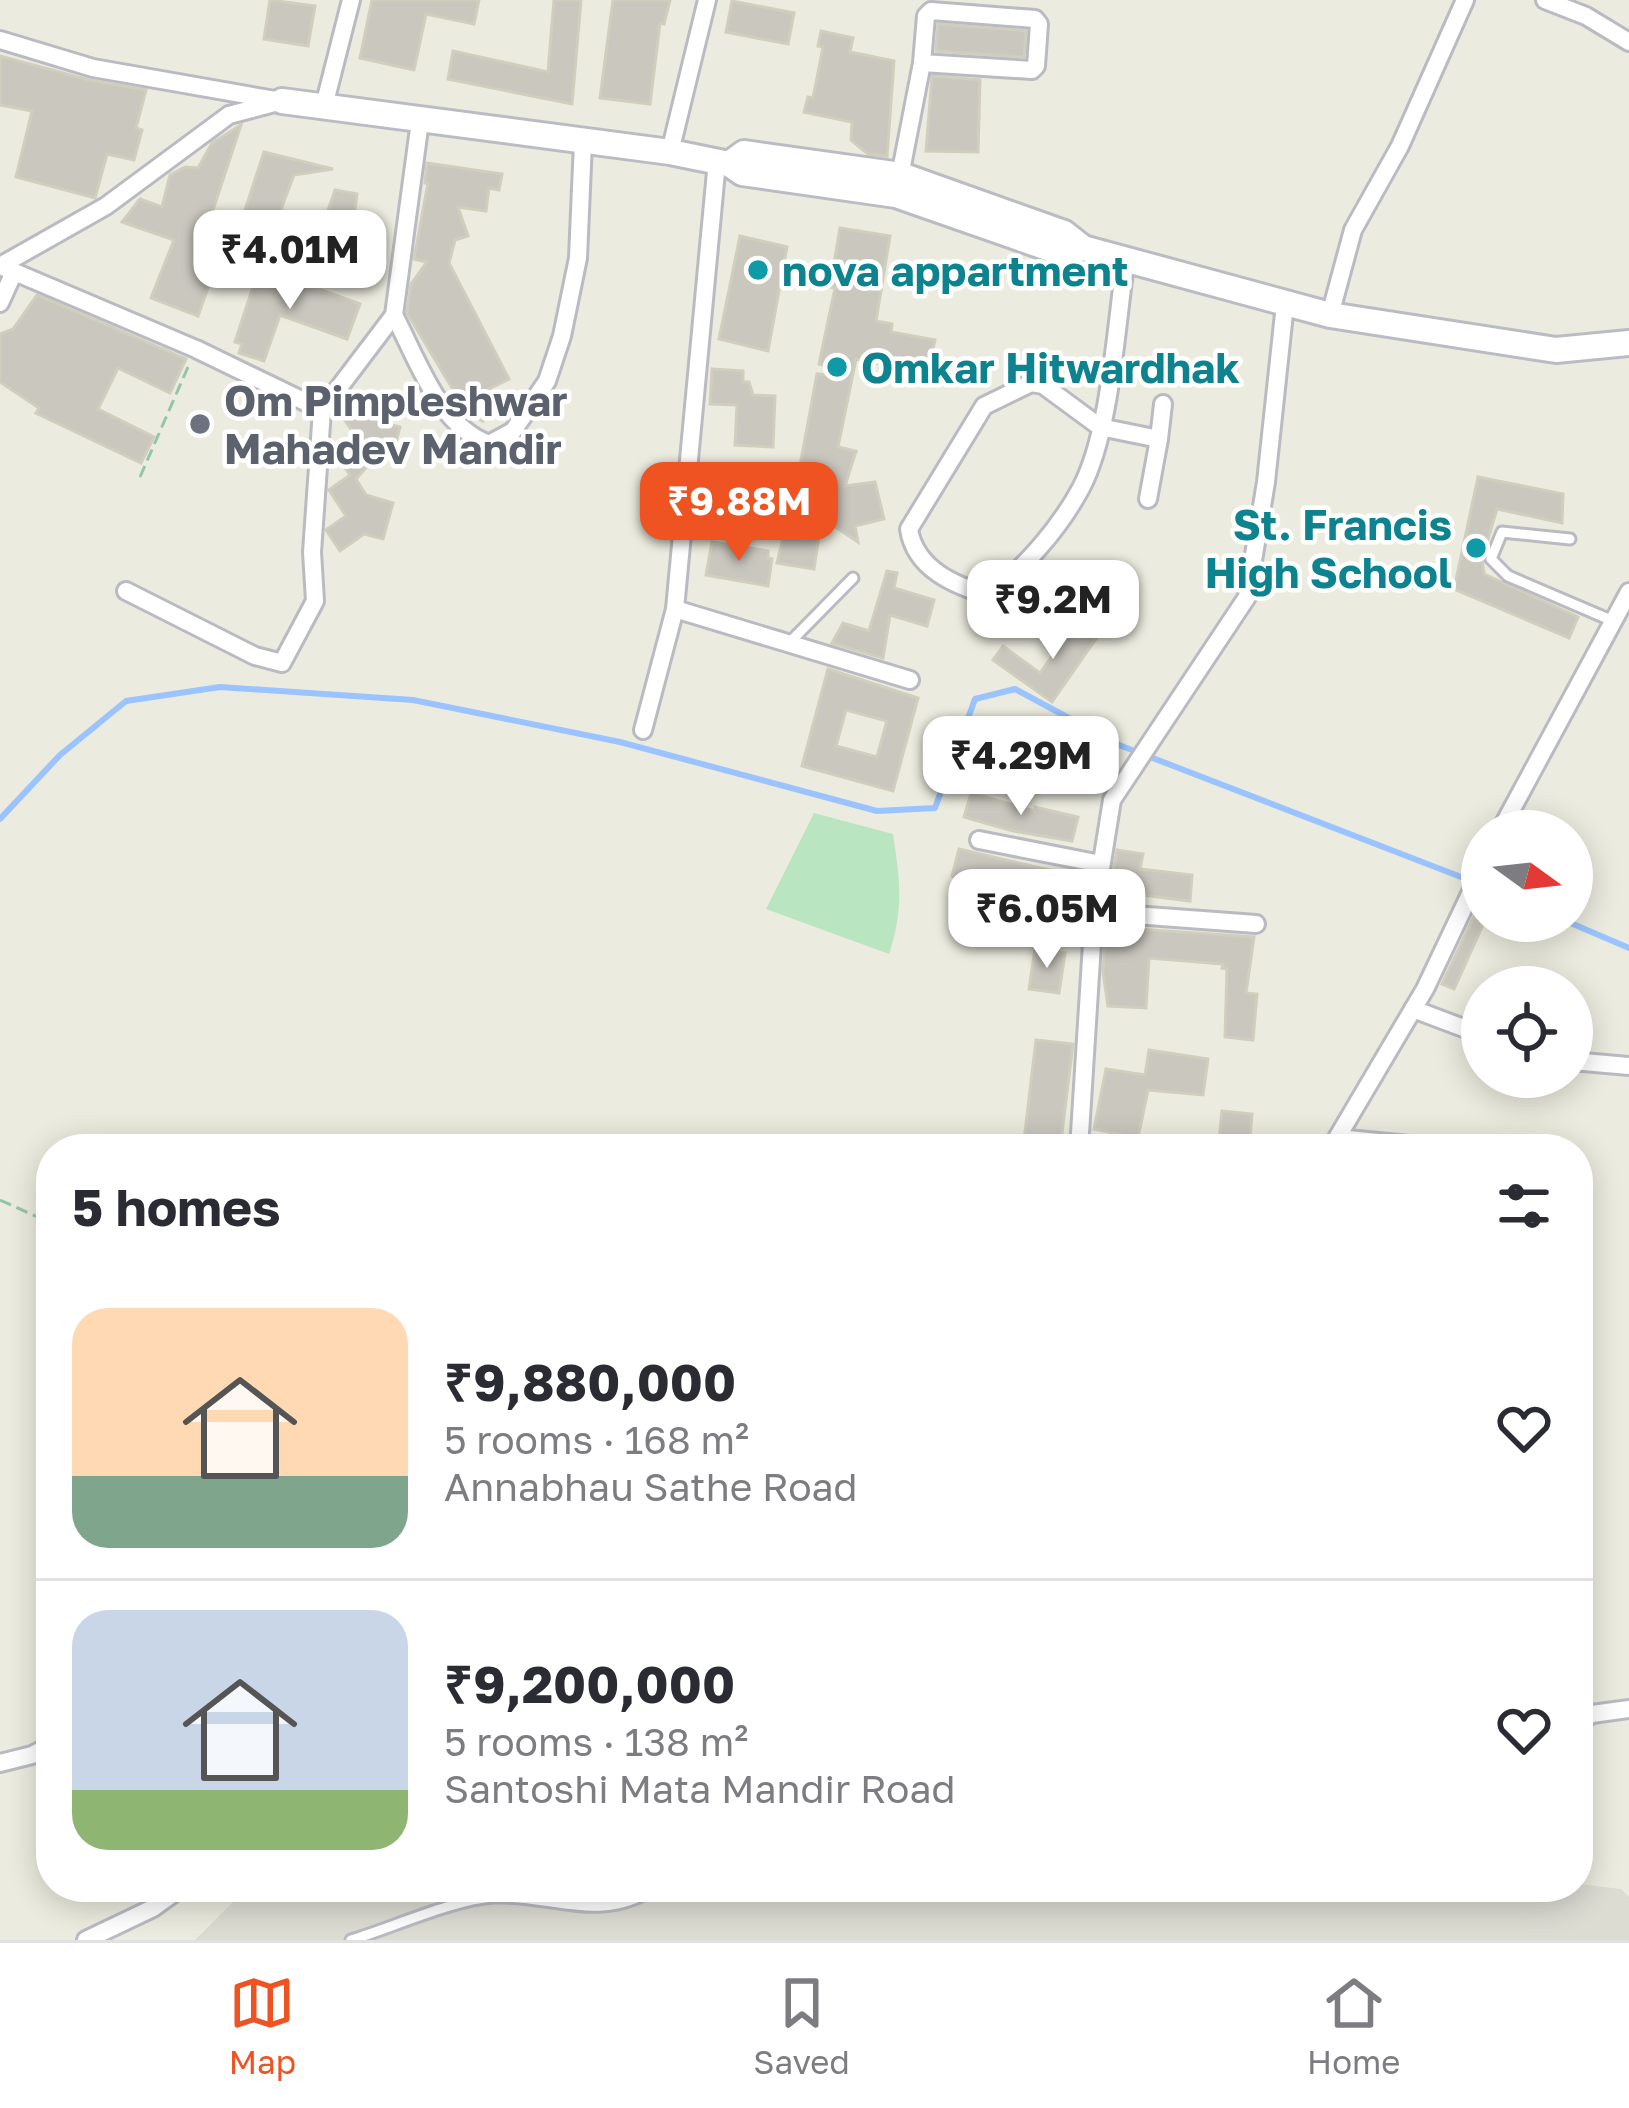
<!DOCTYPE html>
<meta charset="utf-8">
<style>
:root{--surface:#fff;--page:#f2f2f3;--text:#2b2b33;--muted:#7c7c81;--line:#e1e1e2;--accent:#ef5322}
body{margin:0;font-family:"Golos Text",sans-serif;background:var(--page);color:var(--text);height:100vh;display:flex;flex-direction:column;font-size:45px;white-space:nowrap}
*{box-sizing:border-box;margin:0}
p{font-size:39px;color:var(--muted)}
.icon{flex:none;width:66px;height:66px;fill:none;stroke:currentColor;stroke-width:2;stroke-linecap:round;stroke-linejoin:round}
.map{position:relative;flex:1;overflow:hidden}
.side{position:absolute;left:36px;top:1134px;width:1557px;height:768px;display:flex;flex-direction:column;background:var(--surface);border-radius:48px;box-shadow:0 6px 30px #0003}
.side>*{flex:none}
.needle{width:78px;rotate:105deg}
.controls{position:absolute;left:1461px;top:810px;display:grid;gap:24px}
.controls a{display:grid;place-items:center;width:132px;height:132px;border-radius:50%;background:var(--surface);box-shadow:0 6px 30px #0003;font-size:60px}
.price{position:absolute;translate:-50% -102px;padding:0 27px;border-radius:24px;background:#fff;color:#222;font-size:39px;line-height:78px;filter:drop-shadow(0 3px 6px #0008)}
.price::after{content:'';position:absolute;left:50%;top:72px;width:36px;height:27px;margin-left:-18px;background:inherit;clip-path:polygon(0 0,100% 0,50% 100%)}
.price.selected{background:var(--accent);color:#fff}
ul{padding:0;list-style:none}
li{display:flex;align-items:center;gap:36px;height:300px;padding:0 36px}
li+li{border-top:3px solid var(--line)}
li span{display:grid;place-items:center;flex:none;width:336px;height:240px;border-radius:36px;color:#555}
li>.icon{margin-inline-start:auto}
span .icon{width:144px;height:144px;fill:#fffc;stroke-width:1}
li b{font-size:51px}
h2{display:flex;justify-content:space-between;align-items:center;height:144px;padding:0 36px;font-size:51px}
.menu{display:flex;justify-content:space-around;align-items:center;height:168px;border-top:3px solid var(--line);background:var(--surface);font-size:33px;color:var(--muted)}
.menu a{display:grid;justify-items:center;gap:6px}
.menu .selected{color:var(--accent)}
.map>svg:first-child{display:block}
.industrial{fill:#dcdcd3}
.green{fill:#b9e5c0}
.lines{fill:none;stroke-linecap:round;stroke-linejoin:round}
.stream{stroke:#9bc3ff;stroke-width:6}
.building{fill:#c9c7be;stroke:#d0cebd;stroke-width:3;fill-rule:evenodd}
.lane-casing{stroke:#babbc2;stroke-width:15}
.street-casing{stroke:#babbc2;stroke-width:22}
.secondary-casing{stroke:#babcc4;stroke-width:30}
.path{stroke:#92c6a9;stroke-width:3;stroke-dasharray:12 6;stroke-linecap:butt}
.lane{stroke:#fff;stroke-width:9}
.street{stroke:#fff;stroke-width:16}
.secondary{stroke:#fff;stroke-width:24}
.culture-dot{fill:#0f9aa8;stroke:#fff;stroke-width:4.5}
.worship-dot{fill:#6b7280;stroke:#fff;stroke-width:4.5}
.labels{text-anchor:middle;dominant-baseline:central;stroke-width:9;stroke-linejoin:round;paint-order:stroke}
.culture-label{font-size:42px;font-weight:bold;fill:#0d838f;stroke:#fff;text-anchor:start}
.worship-label{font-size:42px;font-weight:bold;fill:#5b616d;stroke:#fff;text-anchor:start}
</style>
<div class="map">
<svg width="1629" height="1940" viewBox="0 0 1629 1940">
<rect width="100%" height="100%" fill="#ecebdf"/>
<path class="industrial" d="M1578,1884L1621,1889L1629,1897V1940H195L248,1887Z"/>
<path class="green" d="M814,813L893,834C900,881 904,908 889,954L766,909Z"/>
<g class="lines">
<g class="stream">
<path d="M0,819L60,755L126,701L220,687L413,700L620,742L877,811L935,808L975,699L1015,689L1119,745L1474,882"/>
<path d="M1566,921L1629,948"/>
</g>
</g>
<g class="building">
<path d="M270,0L315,6L308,46L264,39Z"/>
<path d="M372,0H479L474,24L426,14L414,70L360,58Z"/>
<path d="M554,0H581L572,104L448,79L453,51L548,72Z"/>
<path d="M613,0H670L664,24L660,23L650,104L600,98Z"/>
<path d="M732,1L794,13L788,44L726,32Z"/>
<path d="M938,24L1026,31L1024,57L936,51Z"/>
<path d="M821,31L853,38L850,52L894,61L887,156L868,154L851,140L852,122L804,112L808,97L813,98L823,47L818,46Z"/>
<path d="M0,56L89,80L146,90L136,128L142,130L134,160L107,154L95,198L16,177L32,111L0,105Z"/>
<path d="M932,76L980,80L978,152L926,151Z"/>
<path d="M241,125L209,222L229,229L198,316L151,298L174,240L122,222L140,199L162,207L170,175L185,167L198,168L212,143Z"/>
<path d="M264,152L333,169L294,175L274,228L243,216Z"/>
<path d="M427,163L502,174L499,190L489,188L486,211L458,207L468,236L455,240L449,263L509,379L487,390L488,404L483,421L467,413L407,313L411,284L427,262L414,259L428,183H425Z"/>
<path d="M335,190L357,194L353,225L366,228L362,242L308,231L312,216L325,219Z"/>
<path d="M840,228L890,236L876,321L892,324L891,332L935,340L928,373L856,359L838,447L856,451L845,486L875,482L884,519L855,526L858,542L828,522L817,474L799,471L817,374L825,375L826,366L819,364L835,288L830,287Z"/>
<path d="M740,236L787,247L768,351L719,339Z"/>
<path d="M259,268L360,304L347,339L280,315L264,361L239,353L242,344L235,342Z"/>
<path d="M37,295L186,359L170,393L118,368L98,409L154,437L141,463L36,413L39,408L0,382V334L13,329Z"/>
<path d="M712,369L743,371V382H749L753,395L775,396L773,447L735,445L737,405L710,404Z"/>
<path d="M365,400L380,422L400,427L391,459L377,455L356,479L366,495L393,503L383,539L364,534L340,551L326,530L346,516L329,490L350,475L333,451L355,435L342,416Z"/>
<path d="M1478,477L1563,494L1562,523L1497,509L1482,559L1484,574L1578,617L1569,638L1454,589Z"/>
<path d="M788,517L821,523L814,569L777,563Z"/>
<path d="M712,542L768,551V558L772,559L768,586L706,575Z"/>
<path d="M887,571L897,573L894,588L934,600L927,626L890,615L883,658L832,643L843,623L869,631Z"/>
<path d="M1079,618L1100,633L1052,702L993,660L1003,646L1040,673Z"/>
<path d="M828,669L918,698L893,791L802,766ZM846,710L887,721L877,757L836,746Z"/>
<path d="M1038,737L1094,757L1084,787L1028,769Z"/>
<path d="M971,793L1034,811L1035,807L1078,817L1072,841L1013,831L964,817Z"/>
<path d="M959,849L1071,875L1064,901L952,876Z"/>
<path d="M1117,850L1143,854L1140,869L1192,875L1190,901L1110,891Z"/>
<path d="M1476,912L1482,915V927L1454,989L1442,984Z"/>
<path d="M1106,927L1254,937L1246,993L1257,994L1253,1040L1225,1037L1227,969L1222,968L1223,964L1149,958L1146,1008L1108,1006L1103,972Z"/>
<path d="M1035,949L1065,953L1059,993L1029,989Z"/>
<path d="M1036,1040L1073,1044L1060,1149H1023Z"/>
<path d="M1149,1050L1208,1059L1203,1095L1148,1090L1138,1138L1094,1129L1106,1069L1145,1075Z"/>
<path d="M1222,1111L1252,1114L1249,1149H1218Z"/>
</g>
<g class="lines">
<g class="lane-casing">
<g id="lane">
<path d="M1570,539L1502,532L1491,559L1508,576L1613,621"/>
<path d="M789,643L853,578"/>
<path d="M351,1940C391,1928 455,1899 494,1897C555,1895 600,1925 657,1887"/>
</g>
</g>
<g class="street-casing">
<g id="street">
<path d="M1545,0L1586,16L1629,42"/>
<path d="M0,40L93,68L275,100"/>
<path d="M324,106L351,0"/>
<path d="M670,152L707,0"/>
<path d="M899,181L922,63L926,16L931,11L1035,19L1039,24L1036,66L1032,70L922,63"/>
<path d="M1126,258C1116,324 1111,431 1081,488C1058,531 1026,564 991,596C955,586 915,569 909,529L984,406L1031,383L1043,385L1100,427L1159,439L1148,499"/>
<path d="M0,266L106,206L229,115L282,101"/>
<path d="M3,267L196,349L322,410"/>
<path d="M0,303L14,272"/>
<path d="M394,315C418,360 438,425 489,444L513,431L547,381L562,336L578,258L583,142"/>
<path d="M1330,315L1353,230L1400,146L1465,0"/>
<path d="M1159,439L1163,404"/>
<path d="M126,591L255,656L282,663L315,601L312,552L322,410L394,315L420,121"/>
<path d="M675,609L910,680"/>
<path d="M643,730L675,609L717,161"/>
<path d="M1500,831L1629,592"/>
<path d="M979,840L1101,864"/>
<path d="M1094,912L1256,924"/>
<path d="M1413,1009L1482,1035"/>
<path d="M1572,1061L1629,1066"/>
<path d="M1079,1149L1094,912L1112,800L1247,597L1266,482L1285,304"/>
<path d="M1450,1149L1337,1138L1425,989L1482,869"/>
<path d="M1578,1723L1592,1714L1629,1709"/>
<path d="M0,1763L32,1755L51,1745"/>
<path d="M86,1940L153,1908L182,1887"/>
</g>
</g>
<g class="secondary-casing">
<g id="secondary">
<path d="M282,101L670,152L729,164L742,173L896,195L1062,253L1083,248L1330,315L1556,350L1629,343"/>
<path d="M729,164L744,153L901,175L1064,233L1083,248"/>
</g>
</g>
<g class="path">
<path d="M140,477L188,367"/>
<path d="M0,1200L51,1223"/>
</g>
<use href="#lane" class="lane"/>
<use href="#street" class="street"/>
<use href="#secondary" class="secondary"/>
</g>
<g class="culture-dot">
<circle cx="758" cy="270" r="12"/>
<circle cx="837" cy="367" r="12"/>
<circle cx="1476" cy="548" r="12"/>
</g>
<circle class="worship-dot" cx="200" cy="424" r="12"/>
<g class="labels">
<g class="culture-label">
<text x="782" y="270">nova appartment</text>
<text x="861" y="367">Omkar Hitwardhak</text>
<text x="1452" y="524" text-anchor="end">St. Francis<tspan x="1452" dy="48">High School</tspan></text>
</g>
<g class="worship-label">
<text x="224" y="400">Om Pimpleshwar<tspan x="224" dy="48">Mahadev Mandir</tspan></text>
</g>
</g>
</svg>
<div class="controls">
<a><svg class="needle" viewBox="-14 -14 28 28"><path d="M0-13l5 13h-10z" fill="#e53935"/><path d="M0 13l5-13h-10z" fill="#7c7c81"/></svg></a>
<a><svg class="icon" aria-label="locate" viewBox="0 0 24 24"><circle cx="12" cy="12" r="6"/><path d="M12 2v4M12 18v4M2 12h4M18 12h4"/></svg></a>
</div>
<b class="price" style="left:290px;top:312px">₹4.01M</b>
<b class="price selected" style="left:739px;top:564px">₹9.88M</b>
<b class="price" style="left:1053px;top:662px">₹9.2M</b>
<b class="price" style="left:1021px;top:818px">₹4.29M</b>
<b class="price" style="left:1047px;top:971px">₹6.05M</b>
<section class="side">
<h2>5 homes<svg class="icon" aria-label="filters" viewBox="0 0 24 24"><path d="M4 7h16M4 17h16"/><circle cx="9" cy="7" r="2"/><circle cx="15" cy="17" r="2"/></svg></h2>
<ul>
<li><span style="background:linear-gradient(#ffd9b3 70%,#7fa58c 0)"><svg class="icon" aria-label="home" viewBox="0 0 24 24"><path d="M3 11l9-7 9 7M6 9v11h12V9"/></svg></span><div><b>₹9,880,000</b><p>5 rooms · 168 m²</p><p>Annabhau Sathe Road</p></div><svg class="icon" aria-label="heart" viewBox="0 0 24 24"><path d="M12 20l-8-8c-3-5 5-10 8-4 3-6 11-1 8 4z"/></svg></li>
<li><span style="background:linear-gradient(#c9d6e8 75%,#8fb573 0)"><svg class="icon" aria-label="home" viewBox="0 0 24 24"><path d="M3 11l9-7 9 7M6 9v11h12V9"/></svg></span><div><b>₹9,200,000</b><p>5 rooms · 138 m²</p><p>Santoshi Mata Mandir Road</p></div><svg class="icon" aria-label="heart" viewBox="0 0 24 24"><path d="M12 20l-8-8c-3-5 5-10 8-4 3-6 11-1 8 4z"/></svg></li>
</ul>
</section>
</div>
<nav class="menu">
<a class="selected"><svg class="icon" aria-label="map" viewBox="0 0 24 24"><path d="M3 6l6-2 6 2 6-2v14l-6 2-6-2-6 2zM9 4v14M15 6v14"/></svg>Map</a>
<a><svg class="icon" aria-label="saved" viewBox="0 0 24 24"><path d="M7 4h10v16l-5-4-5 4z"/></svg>Saved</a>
<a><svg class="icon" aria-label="home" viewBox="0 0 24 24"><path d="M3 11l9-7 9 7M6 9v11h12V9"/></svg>Home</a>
</nav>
